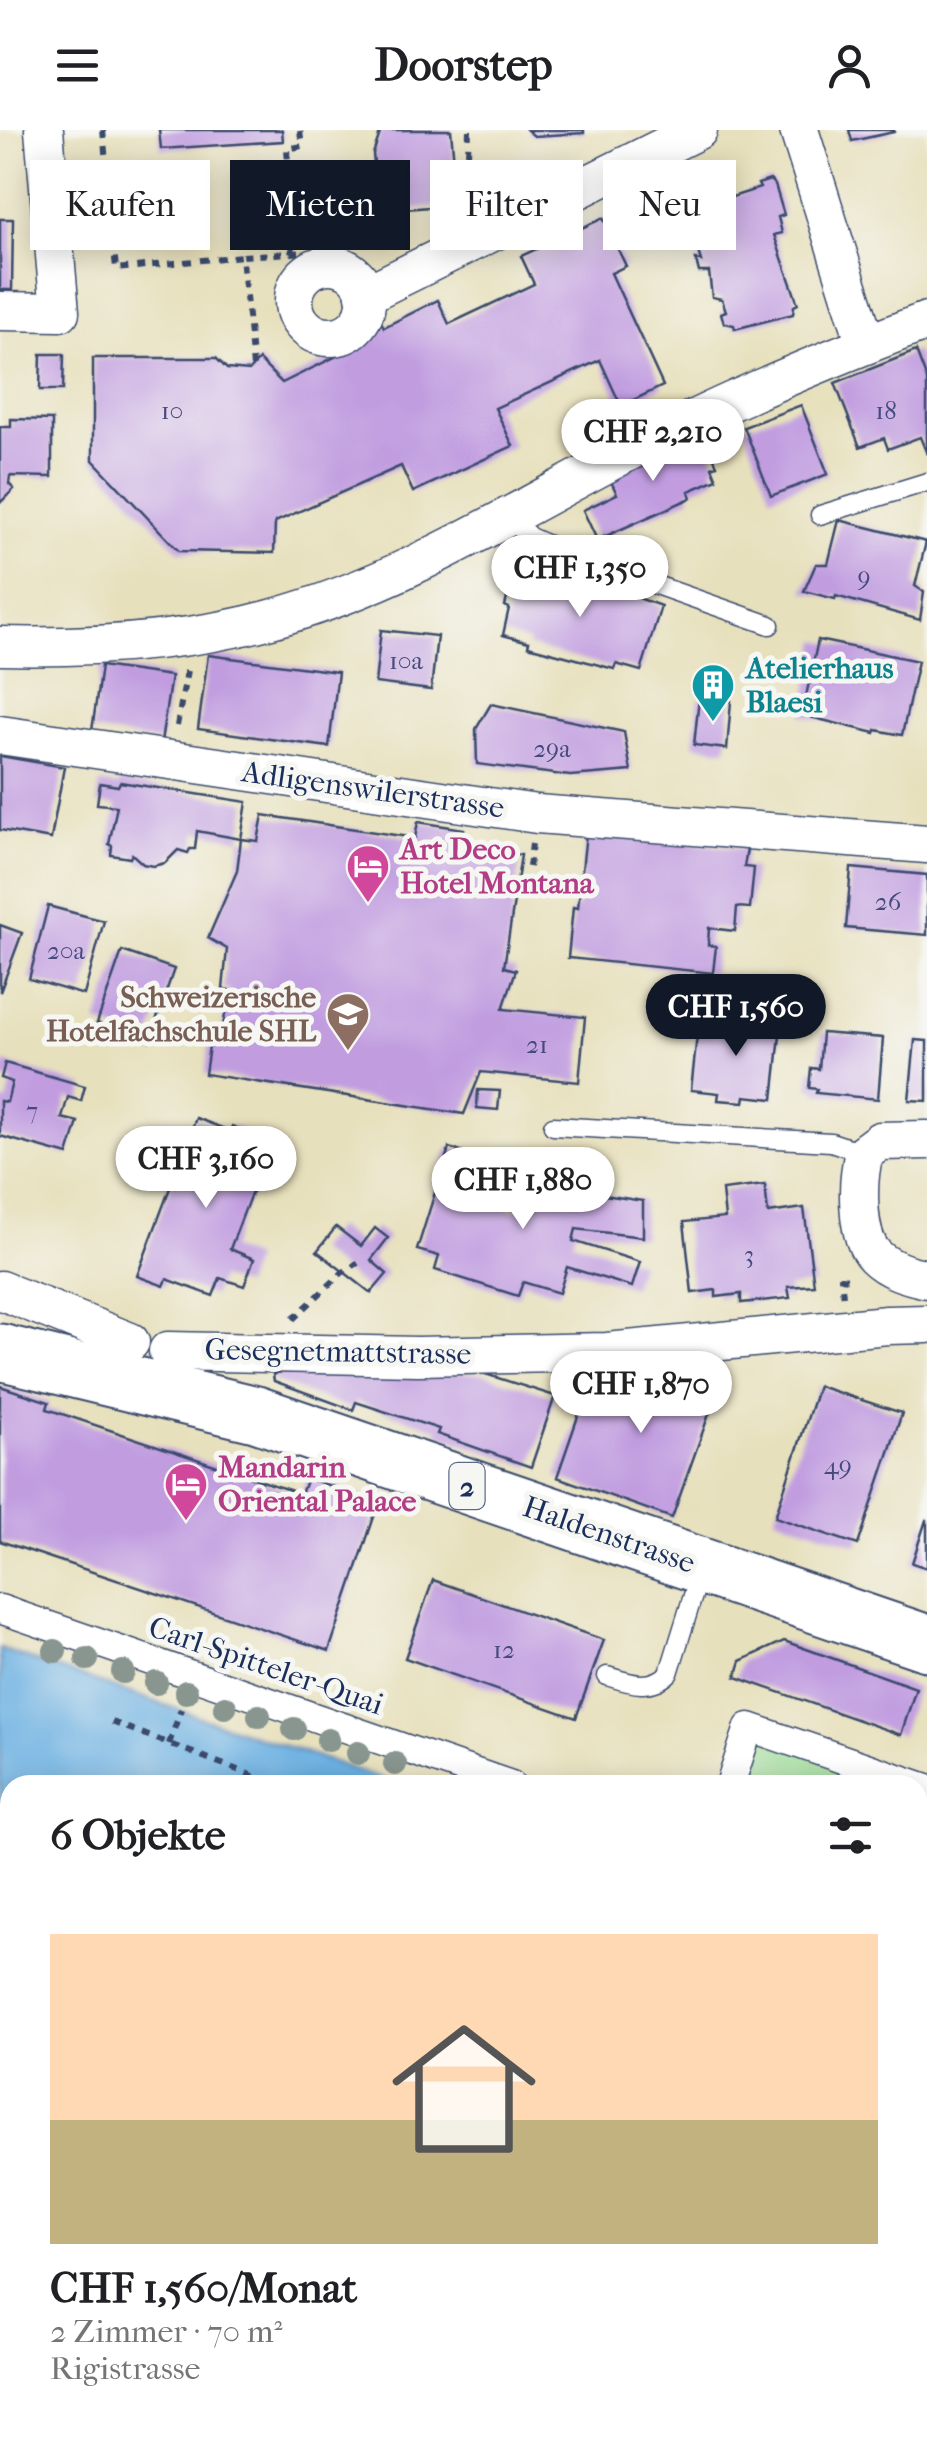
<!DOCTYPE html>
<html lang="de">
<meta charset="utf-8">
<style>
:root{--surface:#fff;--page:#f6f6f6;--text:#202124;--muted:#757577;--accent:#111827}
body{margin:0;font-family:"IM FELL French Canon",serif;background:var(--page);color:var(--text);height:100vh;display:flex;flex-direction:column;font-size:38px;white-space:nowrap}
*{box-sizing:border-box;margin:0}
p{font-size:32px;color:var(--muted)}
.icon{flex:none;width:55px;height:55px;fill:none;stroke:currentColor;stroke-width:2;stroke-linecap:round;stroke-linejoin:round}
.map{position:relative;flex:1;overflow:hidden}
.side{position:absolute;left:0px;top:1645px;width:928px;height:672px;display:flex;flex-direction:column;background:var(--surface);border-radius:30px 30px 0 0;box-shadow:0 5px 25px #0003}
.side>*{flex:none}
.banner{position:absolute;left:30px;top:30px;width:868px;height:90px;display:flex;gap:20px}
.price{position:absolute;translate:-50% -85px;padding:0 22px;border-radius:35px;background:#fff;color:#222;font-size:32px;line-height:65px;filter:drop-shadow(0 2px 5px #0008)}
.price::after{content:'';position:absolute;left:50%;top:60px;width:30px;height:22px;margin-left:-15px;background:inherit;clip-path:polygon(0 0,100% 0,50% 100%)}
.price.on{background:var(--accent);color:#fff}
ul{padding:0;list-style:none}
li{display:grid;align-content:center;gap:20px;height:530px;padding:0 50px}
li span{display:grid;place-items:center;height:310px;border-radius:0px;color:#555}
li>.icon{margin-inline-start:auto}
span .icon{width:180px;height:180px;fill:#fffc;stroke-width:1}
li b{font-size:42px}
h2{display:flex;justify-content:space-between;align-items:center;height:120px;padding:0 50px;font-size:42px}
.tag{padding:0 35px;border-radius:0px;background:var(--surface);box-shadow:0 5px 25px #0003;font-size:35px;line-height:90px}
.tag.on{background:var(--accent);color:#fff}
header{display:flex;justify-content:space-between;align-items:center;height:130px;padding:0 50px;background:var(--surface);font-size:45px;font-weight:700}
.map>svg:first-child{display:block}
.green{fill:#97d991;stroke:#598478;stroke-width:2.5}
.water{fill:#6cb0e2;stroke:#4470a0;stroke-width:2.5}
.building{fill:#c19de0}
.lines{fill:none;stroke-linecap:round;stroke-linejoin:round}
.service-casing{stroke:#3a4a6c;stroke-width:21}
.pedestrian-casing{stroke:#3a4a6c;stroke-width:31}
.minor-casing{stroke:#3a4a6c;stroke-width:41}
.primary-casing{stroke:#3a4a6c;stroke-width:59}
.path{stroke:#3a4a6c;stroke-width:6;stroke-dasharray:8 8;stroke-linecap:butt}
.service{stroke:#fff;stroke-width:18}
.pedestrian{stroke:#fff;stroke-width:28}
.minor{stroke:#fff;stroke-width:38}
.primary{stroke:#fff;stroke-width:55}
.tree{fill:#88968f}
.labels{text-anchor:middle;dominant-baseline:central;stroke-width:10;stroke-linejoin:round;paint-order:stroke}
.number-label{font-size:25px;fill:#444a7e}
.shield{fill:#f6f6f2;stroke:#5d6b8a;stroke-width:2.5}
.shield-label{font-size:28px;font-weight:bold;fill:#1b2f5e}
.culture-label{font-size:30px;font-weight:bold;fill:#0d838f;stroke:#f6f6f2;text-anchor:start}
.street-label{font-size:30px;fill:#1b2f5e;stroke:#f6f6f2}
.hotel-label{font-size:30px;font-weight:bold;fill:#b23c85;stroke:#f6f6f2;text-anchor:start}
.education-label{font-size:30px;font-weight:bold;fill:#785e54;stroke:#f6f6f2;text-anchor:end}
</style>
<header><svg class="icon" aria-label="menu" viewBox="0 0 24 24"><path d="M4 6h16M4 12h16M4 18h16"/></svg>Doorstep<svg class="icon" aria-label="person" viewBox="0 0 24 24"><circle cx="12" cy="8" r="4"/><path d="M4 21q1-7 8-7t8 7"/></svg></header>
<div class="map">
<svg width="927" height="2317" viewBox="0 0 927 2317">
<rect width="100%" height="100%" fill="#f6f6f2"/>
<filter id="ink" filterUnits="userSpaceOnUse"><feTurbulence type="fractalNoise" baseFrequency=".01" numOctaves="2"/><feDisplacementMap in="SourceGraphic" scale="20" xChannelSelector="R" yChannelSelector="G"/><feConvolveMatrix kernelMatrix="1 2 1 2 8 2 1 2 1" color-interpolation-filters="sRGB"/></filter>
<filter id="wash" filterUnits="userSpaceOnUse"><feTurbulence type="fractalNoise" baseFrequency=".0048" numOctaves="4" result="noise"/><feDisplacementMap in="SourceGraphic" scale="40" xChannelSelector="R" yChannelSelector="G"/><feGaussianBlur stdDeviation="2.25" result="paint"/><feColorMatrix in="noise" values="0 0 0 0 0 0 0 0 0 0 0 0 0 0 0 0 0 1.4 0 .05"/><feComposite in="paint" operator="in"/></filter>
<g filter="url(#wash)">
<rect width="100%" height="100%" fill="#e7e0bc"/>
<path class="green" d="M749,1597L927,1658V1798L918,1795V1655H730Z"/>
<path class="water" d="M0,1519L400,1655H10V2308H918V1834L927,1837V2317H0Z"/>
<g id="blocks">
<g class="building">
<path d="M159,0H282L283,11L161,19Z"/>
<path d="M381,0H451L456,55L452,56L453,75L394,80L377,62L373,24Z"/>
<path d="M527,0H584V3L534,6Z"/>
<path d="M849,0H894V2L852,11Z"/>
<path d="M770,50L775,55L784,85L778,87L782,103L774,105L798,174L794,176L793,184L735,199L734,195L724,193L721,183L726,181L722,169L712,167L709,142H699L696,130L701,131L691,99L680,98L678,88L686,85L685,81L706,75L702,64L719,59L723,70L760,58L758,54Z"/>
<path d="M603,88L626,136L611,143L663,256L621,276L600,230L495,278L513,316L413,362L401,336L275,392L274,423L179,421L93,330V228H216L227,239L249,241L259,230L282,253L355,217L361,200L381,192L384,197L438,170L449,194L534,154L521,126Z"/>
<path d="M0,89H13L12,160H0Z"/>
<path d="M916,221L927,250V324L920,307L888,319L884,308L860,317L835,253Z"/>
<path d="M41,224H64L63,260H40Z"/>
<path d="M801,275L828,344L771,366L744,297Z"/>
<path d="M11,289L52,290V347L10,346L9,354L14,359L0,373V297H11Z"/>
<path d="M701,299L717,335L712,337L717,349L689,361L691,368L597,410L583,380L617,364L606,341Z"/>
<path d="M839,390L926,412L915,456L924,462L920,490L836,466L835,469L804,461L816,434H828Z"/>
<path d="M514,440L544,449L546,443L567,448L568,443L661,476L641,541L616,534L614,539L528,516L529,512L503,505L509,478L505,476Z"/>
<path d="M381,500L437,506L431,560L375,553Z"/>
<path d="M818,510L918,531L902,605L876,600L875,603L802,585Z"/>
<path d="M208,525L338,542L329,617L198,599Z"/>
<path d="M101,536L171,546L161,612L92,601Z"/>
<path d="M699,568L731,571L727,619L694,615Z"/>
<path d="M491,574L624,602L631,641L570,646L477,634L476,599Z"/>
<path d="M0,626L64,637L51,709L0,700Z"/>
<path d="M120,652L247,672L241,709L197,701L195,719H190L188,723L178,720L165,733L153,736L143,734L132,724L130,728L111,725L112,716L109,714L117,676L97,674L100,653L118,656Z"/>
<path d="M263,685L415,708L418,692L464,699L461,715L521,725L504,837L516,840L503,879L585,887L579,952L481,942L464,984L205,944L211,902L222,903L229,860L223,859L227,819L208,808L237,741L241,709L258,711Z"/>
<path d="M586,703L747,719L744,737L754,738L750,778L737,777L735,801L709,798L708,815L716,816L713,843L568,828L573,777L578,778Z"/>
<path d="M851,738L927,745V805L846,798Z"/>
<path d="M48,776L104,791L84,865L29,849Z"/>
<path d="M0,795L22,803L0,862Z"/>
<path d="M122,821L174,839L149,911L97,893Z"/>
<path d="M699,887L781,896L773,969L745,966L744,972L718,970L719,963L691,960Z"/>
<path d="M822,903L883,908L878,969L816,963L817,959L809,958L811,938L819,939Z"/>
<path d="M915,910L927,911V971L909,970Z"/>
<path d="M5,933L85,956L81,971L68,967L62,988L78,992L68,1025L0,1006V971L7,972L12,952L1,948Z"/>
<path d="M478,960L500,961L498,980L477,978Z"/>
<path d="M196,988L230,1001L232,996L271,1011L230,1119L254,1129L244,1156L220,1148L213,1166L167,1149L164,1156L137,1146Z"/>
<path d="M449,1018L490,1031L478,1069L518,1081L527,1053L643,1071V1107L576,1099L573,1111L640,1132L632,1157L567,1137L559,1163L523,1152L518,1166L435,1140L439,1126L417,1120Z"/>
<path d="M765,1055L768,1083L804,1078L814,1155L788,1157L790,1168L741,1173V1164L716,1167V1160L692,1163L684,1092L725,1088L722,1060Z"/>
<path d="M336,1097L361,1116L375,1098L388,1108L371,1130L387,1144L371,1163L317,1121Z"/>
<path d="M703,1235L724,1242L672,1388L557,1347L592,1246L613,1244L641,1254L653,1246L663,1249L667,1238Z"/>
<path d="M278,1242L482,1243L555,1266L531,1337L437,1304L439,1299L356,1272L353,1280L274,1251L273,1245Z"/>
<path d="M0,1256L49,1272L47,1279L301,1364L307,1348L379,1372L329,1521L0,1411Z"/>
<path d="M818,1256L902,1283L858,1415L775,1387Z"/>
<path d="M926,1390H927V1438L912,1433Z"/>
<path d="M433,1450L604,1510L576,1588L405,1528Z"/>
<path d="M784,1511L916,1558L901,1605L736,1547L741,1531Z"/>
</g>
</g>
</g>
<g filter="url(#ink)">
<use href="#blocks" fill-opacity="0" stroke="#3a4a6c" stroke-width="2.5"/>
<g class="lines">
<g class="service-casing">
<g id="service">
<path d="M820,385L927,352"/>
<path d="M507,386L530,407L573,426L770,495"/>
<path d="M553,996L831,1012L864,1023"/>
<path d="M607,1546C629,1553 651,1561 669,1543L700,1443"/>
</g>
</g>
<g class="pedestrian-casing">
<g id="pedestrian">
<path d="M0,1479L511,1655"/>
<path d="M730,1655L749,1597L927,1658"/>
<path d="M918,1715L927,1687"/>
<path d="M918,1795L927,1798"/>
</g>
</g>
<g class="minor-casing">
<g id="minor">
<path d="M799,0L866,214"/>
<circle cx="330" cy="171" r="36"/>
<path d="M365,165L698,0"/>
<path d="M0,181L60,182L44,0"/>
<path d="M0,516C89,518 184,513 271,489C412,451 538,366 669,301C752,260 840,224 927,191"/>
<path d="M0,605L537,684L927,714"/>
<path d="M927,1010L880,1011L864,1023C857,1049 855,1106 875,1126C889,1140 909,1145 927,1149"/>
<path d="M0,1160L130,1212"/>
<path d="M168,1221L418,1226L607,1222L887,1195L927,1194"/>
</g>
</g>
<g class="primary-casing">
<path id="primary" d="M0,1222L256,1284L927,1513"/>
</g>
<g class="path">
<path d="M103,0L116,139L242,126"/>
<path d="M469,0L468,25L507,55"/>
<path d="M291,123L350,120L360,130"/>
<path d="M253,237L242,126L291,123L294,114L287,19L302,16L300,0"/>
<path d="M177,596L187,540"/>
<path d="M529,737L532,714"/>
<path d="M843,1166L841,1148L850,1149"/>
<path d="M293,1189L343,1142L358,1133"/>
<path d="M112,1592L277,1655"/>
<path d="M169,1614L181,1579"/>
</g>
<use href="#service" class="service"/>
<use href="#pedestrian" class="pedestrian"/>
<use href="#minor" class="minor"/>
<use href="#primary" class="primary"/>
</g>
<g class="tree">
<circle cx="55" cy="1521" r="12"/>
<circle cx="87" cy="1529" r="12"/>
<circle cx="123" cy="1542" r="12"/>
<circle cx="156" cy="1553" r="12"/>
<circle cx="186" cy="1562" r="12"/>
<circle cx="225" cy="1577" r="12"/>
<circle cx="259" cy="1586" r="12"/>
<circle cx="294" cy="1599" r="12"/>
<circle cx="328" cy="1610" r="12"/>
<circle cx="358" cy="1623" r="12"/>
<circle cx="395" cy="1634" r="12"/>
</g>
</g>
<defs>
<g id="building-pin" transform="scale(2.25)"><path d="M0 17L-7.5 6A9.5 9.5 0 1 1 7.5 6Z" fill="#0f9aa8" stroke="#f6f6f2"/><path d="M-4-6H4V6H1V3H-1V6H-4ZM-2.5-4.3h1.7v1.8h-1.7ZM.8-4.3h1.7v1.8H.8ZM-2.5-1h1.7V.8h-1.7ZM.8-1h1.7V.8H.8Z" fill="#fff"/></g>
<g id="hotel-pin" transform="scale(2.25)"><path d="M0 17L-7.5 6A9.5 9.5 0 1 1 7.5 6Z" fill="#d1479c" stroke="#f6f6f2"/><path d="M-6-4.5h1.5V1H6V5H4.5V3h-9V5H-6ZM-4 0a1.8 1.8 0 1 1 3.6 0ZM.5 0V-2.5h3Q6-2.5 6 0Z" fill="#fff"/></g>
<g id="university-pin" transform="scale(2.25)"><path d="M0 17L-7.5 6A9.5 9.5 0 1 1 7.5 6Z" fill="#8d6e63" stroke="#f6f6f2"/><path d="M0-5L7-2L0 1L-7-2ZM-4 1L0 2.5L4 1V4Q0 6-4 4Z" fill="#fff"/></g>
</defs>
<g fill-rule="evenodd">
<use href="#building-pin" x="713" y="555"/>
<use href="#hotel-pin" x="368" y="736"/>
<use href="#university-pin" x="348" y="884"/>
<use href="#hotel-pin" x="186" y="1354"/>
</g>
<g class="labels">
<g class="number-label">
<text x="172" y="280">10</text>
<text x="886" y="280">18</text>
<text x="864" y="446">9</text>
<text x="406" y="530">10a</text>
<text x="552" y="618">29a</text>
<text x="888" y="771">26</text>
<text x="66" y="820">20a</text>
<text x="537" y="914">21</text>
<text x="32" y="980">7</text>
<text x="749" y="1124">3</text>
<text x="838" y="1335">49</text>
<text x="504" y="1519">12</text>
</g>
<rect class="shield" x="449.5" y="1333" width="35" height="46" rx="8"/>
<g class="shield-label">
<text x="467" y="1356">2</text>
</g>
<g class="culture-label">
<text x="746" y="538">Atelierhaus<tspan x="746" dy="34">Blaesi</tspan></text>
</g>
<g class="street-label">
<text transform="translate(373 660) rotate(8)">Adligenswilerstrasse</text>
<text transform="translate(338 1222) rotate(1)">Gesegnetmattstrasse</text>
<text transform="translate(609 1405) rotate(19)">Haldenstrasse</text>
<text transform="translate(266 1536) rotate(19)">Carl-Spitteler-Quai</text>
</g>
<g class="hotel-label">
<text x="400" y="719">Art Deco<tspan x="400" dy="34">Hotel Montana</tspan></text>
<text x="218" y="1337">Mandarin<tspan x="218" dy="34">Oriental Palace</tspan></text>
</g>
<g class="education-label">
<text x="316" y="867">Schweizerische<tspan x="316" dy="34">Hotelfachschule SHL</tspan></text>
</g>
</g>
</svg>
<b class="price" style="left:653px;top:354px">CHF 2,210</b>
<b class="price" style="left:580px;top:490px">CHF 1,350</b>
<b class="price on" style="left:736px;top:929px">CHF 1,560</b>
<b class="price" style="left:206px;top:1081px">CHF 3,160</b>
<b class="price" style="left:523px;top:1102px">CHF 1,880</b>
<b class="price" style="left:641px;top:1306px">CHF 1,870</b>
<div class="banner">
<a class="tag">Kaufen</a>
<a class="tag on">Mieten</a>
<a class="tag">Filter</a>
<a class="tag">Neu</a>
</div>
<section class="side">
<h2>6 Objekte<svg class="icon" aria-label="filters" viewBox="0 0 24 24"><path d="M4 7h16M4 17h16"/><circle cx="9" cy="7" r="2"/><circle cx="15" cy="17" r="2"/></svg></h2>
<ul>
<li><span style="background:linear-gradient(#ffd9b3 60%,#c2b280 0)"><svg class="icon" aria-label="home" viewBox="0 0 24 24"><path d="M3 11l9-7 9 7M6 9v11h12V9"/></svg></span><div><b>CHF 1,560/Monat</b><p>2 Zimmer · 70 m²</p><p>Rigistrasse</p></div></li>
</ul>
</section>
</div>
